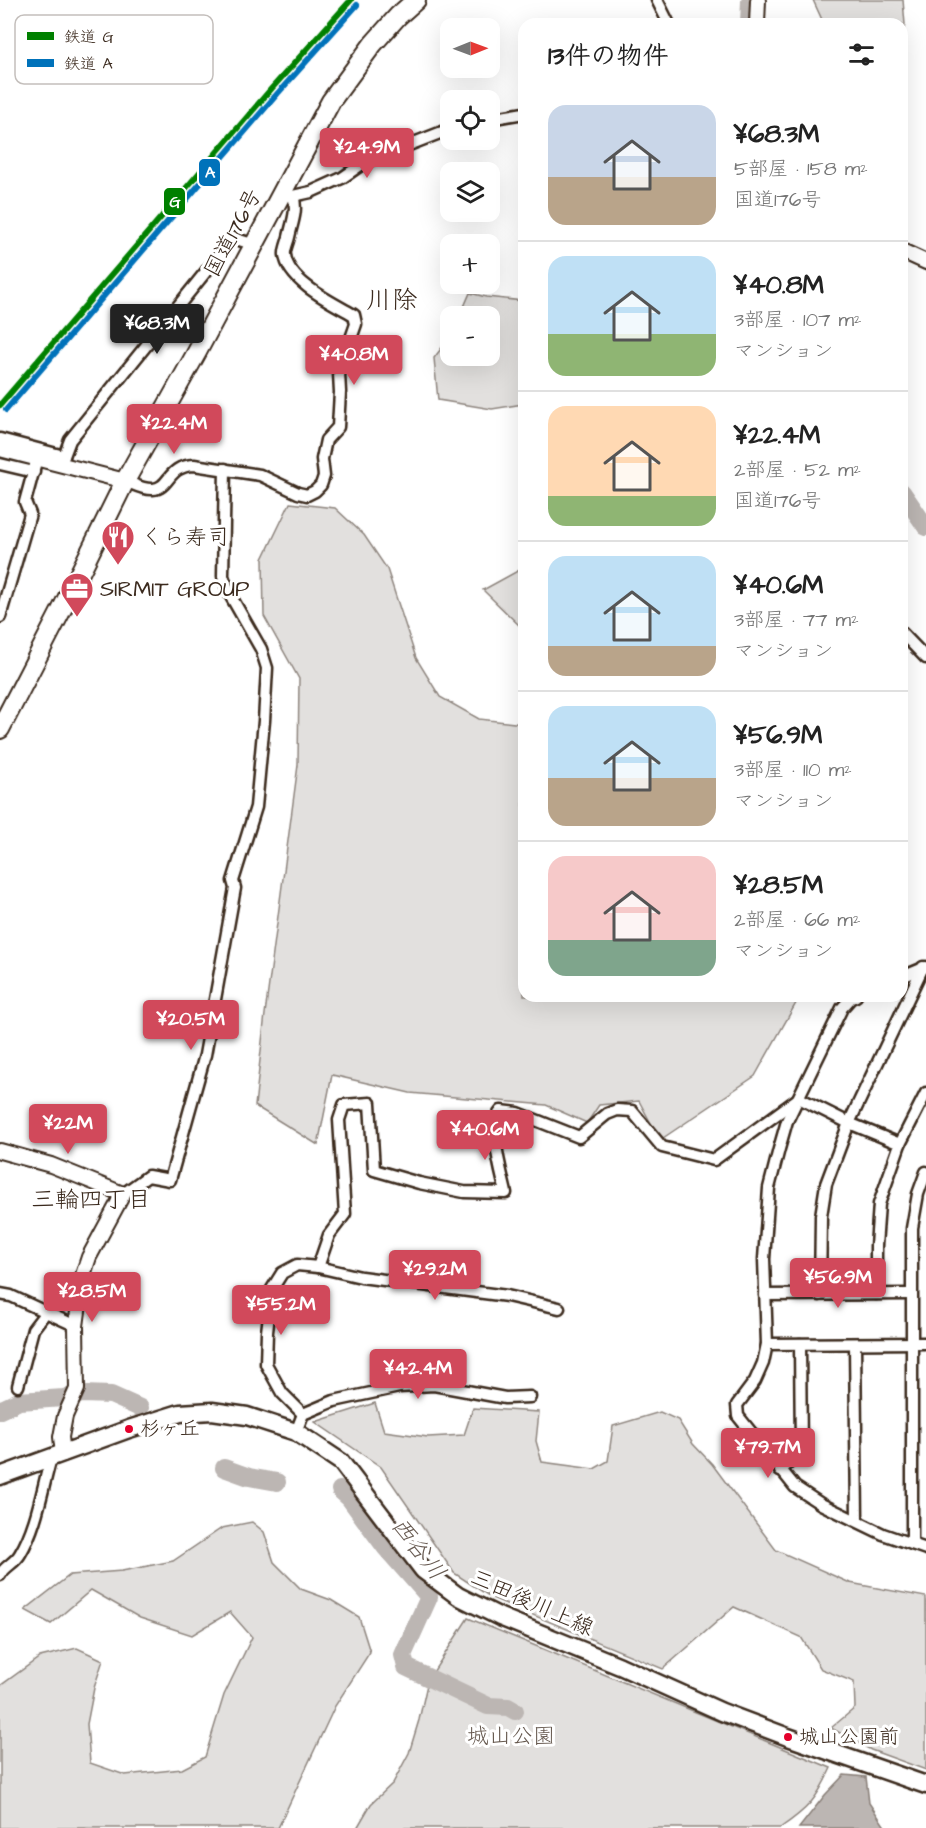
<!DOCTYPE html>
<html lang="ja">
<meta charset="utf-8">
<style>
:root{--surface:#fff;--page:#f2f2f2;--text:#222;--muted:#767676;--line:#e0e0e0;--accent:#d1495b}
body{margin:0;font-family:"Architects Daughter","Klee One",sans-serif;background:var(--page);color:var(--text);height:100vh;display:flex;flex-direction:column;font-size:22px;white-space:nowrap}
*{box-sizing:border-box;margin:0}
p{font-size:20px;color:var(--muted)}
.icon{flex:none;width:33px;height:33px;fill:none;stroke:currentColor;stroke-width:2;stroke-linecap:round;stroke-linejoin:round}
.map{position:relative;flex:1;overflow:hidden}
.details{position:absolute;left:518px;top:18px;width:390px;height:984px;display:flex;flex-direction:column;background:var(--surface);border-radius:18px;box-shadow:0 6px 24px #0002}
.details>*{flex:none}
.needle{width:39px;rotate:89deg}
.controls{position:absolute;left:440px;top:18px;display:grid;gap:12px}
.controls a{display:grid;place-items:center;width:60px;height:60px;border-radius:12px;background:var(--surface);box-shadow:0 6px 24px #0002;font-size:30px}
.price{position:absolute;translate:-50% -51px;padding:0 14px;border-radius:6px;background:var(--accent);color:#fff;font-size:20px;line-height:39px;filter:drop-shadow(0 2px 3px #0008)}
.price::after{content:'';position:absolute;left:50%;top:36px;width:18px;height:14px;margin-left:-9px;background:inherit;clip-path:polygon(0 0,100% 0,50% 100%)}
.price.selected{background:#222;color:#fff}
ul{padding:0;list-style:none}
li{display:flex;align-items:center;gap:18px;height:150px;padding:0 30px}
li+li{border-top:2px solid var(--line)}
li span{display:grid;place-items:center;flex:none;width:168px;height:120px;border-radius:18px;color:#555}
li>.icon{margin-inline-start:auto}
span .icon{width:72px;height:72px;fill:#fffc;stroke-width:1}
li b{font-size:26px}
h2{display:flex;justify-content:space-between;align-items:center;height:72px;padding:0 30px;font-size:26px}
.map>svg:first-child{display:block}
.green{fill:#e2e0de;stroke:#8e857e;stroke-width:1.5}
.water{fill:#bcb6b3;stroke:#887e77;stroke-width:1.5}
.lines{fill:none;stroke-linecap:round;stroke-linejoin:round}
.river{stroke:#bcb6b3;stroke-width:18}
.minor-casing{stroke:#3b2a1e;stroke-width:15}
.tertiary-casing{stroke:#3b2a1e;stroke-width:18}
.primary-casing{stroke:#3b2a1e;stroke-width:21}
.trunk-casing{stroke:#3b2a1e;stroke-width:22}
.minor{stroke:#fff;stroke-width:10}
.tertiary{stroke:#fff;stroke-width:14}
.primary{stroke:#fff;stroke-width:16}
.trunk{stroke:#fff;stroke-width:18}
.rail-1-casing{stroke:#fff;stroke-width:10}
.rail-2-casing{stroke:#fff;stroke-width:10}
.rail-1{stroke:#008000;stroke-width:6}
.rail-2{stroke:#0072ba;stroke-width:6}
.bus-dot{fill:#e4002b;stroke:#fff;stroke-width:2}
.labels{text-anchor:middle;dominant-baseline:central;stroke-width:6;stroke-linejoin:round;paint-order:stroke}
.bus-label{font-size:20px;fill:#3b2a1e;stroke:#fff;text-anchor:start}
.street-label{font-size:22px;fill:#3b2a1e;stroke:#fff}
.poi-label{font-size:22px;fill:#3b2a1e;stroke:#fff;text-anchor:start}
.park-label{font-size:22px;fill:#65584e;stroke:#fff}
.neighbourhood-label{font-size:24px;fill:#3b2a1e;stroke:#fff}
.water-label{font-size:24px;font-style:italic;fill:#685b52;stroke:#fff}
.quarter-label{font-size:26px;fill:#3b2a1e;stroke:#fff}
.key{fill:#fff;stroke:#c4bfbc;stroke-width:1.5}
.key-label{font-size:16px;fill:#3b2a1e}
.line-badge{stroke:#fff;stroke-width:2}
.badge-label{font-size:16px;text-anchor:middle;font-weight:bold;fill:#fff}
</style>
<div class="map">
<svg width="926" height="1828" viewBox="0 0 926 1828">
<rect width="100%" height="100%" fill="#fff"/>
<filter id="ink" filterUnits="userSpaceOnUse"><feTurbulence type="fractalNoise" baseFrequency=".0167" numOctaves="2"/><feDisplacementMap in="SourceGraphic" scale="12" xChannelSelector="R" yChannelSelector="G"/><feConvolveMatrix kernelMatrix="1 2 1 2 8 2 1 2 1" color-interpolation-filters="sRGB"/></filter>
<g filter="url(#ink)">
<g class="green">
<path d="M813,0H903L905,25L902,36V24H824Z"/>
<path d="M470,293L486,297L523,301V404L492,409L438,400L434,358L450,337V356H489V316H460Z"/>
<path d="M290,503L335,508L364,535L387,569L416,658L440,697L479,719L523,724L524,996H800L755,1076L660,1140L639,1101L599,1105L587,1123L546,1105L410,1093L332,1075L318,1145L255,1106L265,1014L298,765L299,679L264,616L263,559Z"/>
<path d="M523,568V629L483,590Z"/>
<path d="M375,1403L384,1431L428,1437L464,1435L473,1408L539,1412L536,1441L542,1462L594,1469L608,1461L613,1426L660,1412L678,1420L693,1444L712,1464L776,1550L850,1583L926,1597V1770L871,1750L831,1728L855,1708L854,1682L821,1669L801,1637L734,1607L663,1669L492,1598L454,1573L381,1467L315,1422Z"/>
<path d="M252,1522L264,1532L274,1562L301,1589L331,1600L359,1617L370,1652L335,1706L278,1828H0V1686L40,1657L77,1648L103,1660L94,1688L87,1724L90,1763L125,1775L182,1769L205,1757L224,1695L252,1637L230,1612L192,1635L140,1618L91,1590L51,1624L25,1610L70,1575L122,1571L173,1561L222,1528Z"/>
<path d="M468,1618L831,1768C817,1799 808,1809 780,1828H357L371,1804L393,1783L409,1753L419,1720L428,1680Z"/>
</g>
<path class="water" d="M844,1775L866,1777L869,1803L886,1828H799L825,1795Z"/>
<g class="lines">
<g class="river">
<path d="M749,24L750,0"/>
<path d="M902,492L926,527"/>
<path d="M0,1410L19,1401L64,1398L83,1394L111,1395L140,1408"/>
<path d="M224,1468L249,1477L277,1482"/>
<path d="M340,1490L349,1498L385,1547L429,1597L403,1655L406,1667L488,1706L508,1707L515,1711"/>
</g>
<g class="minor-casing">
<g id="minor">
<path d="M657,0L669,24"/>
<path d="M489,119L524,113"/>
<path d="M288,194L293,196L311,192L342,178L365,162L450,129"/>
<path d="M0,439L64,456"/>
<path d="M0,464L34,472"/>
<path d="M61,464L70,440L233,238L255,245"/>
<path d="M125,481C134,484 143,490 153,489C170,488 167,466 194,465L260,475L298,493L307,495L315,491L321,485L324,476L322,459L326,440L338,427L340,392L339,373L356,324L354,315C333,303 288,282 285,255C284,250 288,242 289,237C292,223 298,210 293,196"/>
<path d="M0,617L30,514L25,502L37,458"/>
<path d="M902,633L926,658"/>
<path d="M902,977L926,967"/>
<path d="M856,996L851,998L842,1008L787,1121L779,1149L769,1188L764,1259L767,1344L763,1363L755,1381L737,1405L738,1416L795,1487L821,1504L883,1534L926,1549"/>
<path d="M799,1098L849,1123L900,1144"/>
<path d="M123,1194L148,1176L170,1180L205,1055L235,888L233,881L256,807L264,721L267,668L261,649L229,593L223,576L225,469"/>
<path d="M318,1267L329,1235L345,1214L339,1120L344,1105L370,1103L374,1170L419,1183L464,1192L506,1193C502,1174 487,1125 501,1111L518,1113L579,1137L607,1114L617,1110L632,1111L662,1147L714,1160L799,1098"/>
<path d="M0,1294L11,1296L76,1326"/>
<path d="M876,1294V1246L879,1204L900,1144L926,1093"/>
<path d="M765,1295L911,1294"/>
<path d="M820,1295L821,1216L826,1184L849,1123L923,967"/>
<path d="M767,1344L926,1343"/>
<path d="M855,1344L857,1519"/>
<path d="M18,1386L33,1329L46,1312"/>
<path d="M303,1414L282,1393L266,1364L267,1332L272,1289L282,1273L297,1265L318,1267L361,1277L507,1296L559,1308"/>
<path d="M296,1432L303,1414L334,1401L399,1387L434,1385L505,1398L530,1397"/>
<path d="M780,1471L801,1452L800,1344"/>
<path d="M912,1544V1228L918,1194L926,1172"/>
<path d="M0,1575C5,1566 15,1563 20,1554C37,1526 42,1489 51,1458"/>
</g>
</g>
<g class="tertiary-casing">
<g id="tertiary">
<path d="M757,24L758,0"/>
<path d="M902,251L926,262"/>
<path d="M0,449L125,481"/>
<path d="M0,1151L51,1165L123,1194L89,1257L83,1275L76,1326L77,1389L65,1416L61,1437L63,1454"/>
</g>
</g>
<g class="primary-casing">
<path id="primary" d="M0,1476L129,1429L180,1413L212,1411L247,1416L296,1432L341,1462L423,1570L458,1596L500,1617L620,1666L722,1712L788,1737L926,1785"/>
</g>
<g class="trunk-casing">
<path id="trunk" d="M0,729L61,611L125,481L197,352L331,101L373,44L398,16L416,0"/>
</g>
<use href="#minor" class="minor"/>
<use href="#tertiary" class="tertiary"/>
<use href="#primary" class="primary"/>
<use href="#trunk" class="trunk"/>
<g class="rail-1-casing">
<path id="rail-1" d="M0,405L272,88L351,0"/>
</g>
<g class="rail-2-casing">
<path id="rail-2" d="M6,410L278,93L357,5"/>
</g>
<use href="#rail-1" class="rail-1"/>
<use href="#rail-2" class="rail-2"/>
</g>
</g>
<defs>
<g id="restaurant-pin" transform="scale(1.725)"><path d="M0 17L-7.5 6A9.5 9.5 0 1 1 7.5 6Z" fill="#d1495b" stroke="#fff"/><path d="M-5-6h1v4h1v-4h1v4h1v-4h1v5L-1.5 .5V6h-2V.5L-5-1ZM5-6V6H3V1.5H1.5Q1.5-4 5-6Z" fill="#fff"/></g>
<g id="office-pin" transform="scale(1.725)"><path d="M0 17L-7.5 6A9.5 9.5 0 1 1 7.5 6Z" fill="#d1495b" stroke="#fff"/><path d="M-6-3h4V-5.5h4V-3h4V5H-6ZM-1-4.5V-3h2v-1.5ZM-6 0V1H6V0Z" fill="#fff"/></g>
</defs>
<g fill-rule="evenodd">
<use href="#restaurant-pin" x="118" y="537"/>
<use href="#office-pin" x="77" y="589"/>
</g>
<g class="bus-dot">
<circle cx="129" cy="1429" r="5"/>
<circle cx="788" cy="1737" r="5"/>
</g>
<g class="labels">
<g class="bus-label">
<text x="140" y="1429">杉ヶ丘</text>
<text x="799" y="1737">城山公園前</text>
</g>
<g class="street-label">
<text transform="translate(233 233) rotate(-62)">国道176号</text>
<text transform="translate(532 1603) rotate(24)">三田後川上線</text>
</g>
<g class="poi-label">
<text x="141" y="537">くら寿司</text>
<text x="100" y="589">SIRMIT GROUP</text>
</g>
<g class="park-label">
<text x="511" y="1736">城山公園</text>
</g>
<g class="neighbourhood-label">
<text x="91" y="1200">三輪四丁目</text>
</g>
<g class="water-label">
<text transform="translate(418 1549) rotate(52)">西谷川</text>
</g>
<g class="quarter-label">
<text x="392" y="300">川除</text>
</g>
</g>
<rect x="15" y="15" width="198" height="69" rx="9" class="key"/>
<rect x="27" y="32" width="27" height="8" fill="#008000"/>
<rect x="27" y="59" width="27" height="8" fill="#0072ba"/>
<g class="key-label">
<text x="64" y="42">鉄道 G</text>
<text x="64" y="69">鉄道 A</text>
</g>
<g class="line-badge">
<rect x="198" y="158" width="23" height="29" rx="6" fill="#0072ba"/>
<rect x="163" y="187" width="23" height="29" rx="6" fill="#008000"/>
</g>
<g class="badge-label">
<text x="210" y="178">A</text>
<text x="175" y="207">G</text>
</g>
</svg>
<div class="controls">
<a><svg class="needle" viewBox="-14 -14 28 28"><path d="M0-13l5 13h-10z" fill="#e53935"/><path d="M0 13l5-13h-10z" fill="#767676"/></svg></a>
<a><svg class="icon" aria-label="locate" viewBox="0 0 24 24"><circle cx="12" cy="12" r="6"/><path d="M12 2v4M12 18v4M2 12h4M18 12h4"/></svg></a>
<a><svg class="icon" aria-label="layers" viewBox="0 0 24 24"><path d="M12 4l9 5-9 5-9-5zM3 14l9 5 9-5"/></svg></a>
<a>+</a>
<a>−</a>
</div>
<b class="price" style="left:367px;top:179px">¥24.9M</b>
<b class="price selected" style="left:157px;top:355px">¥68.3M</b>
<b class="price" style="left:354px;top:386px">¥40.8M</b>
<b class="price" style="left:174px;top:455px">¥22.4M</b>
<b class="price" style="left:191px;top:1051px">¥20.5M</b>
<b class="price" style="left:68px;top:1155px">¥22M</b>
<b class="price" style="left:485px;top:1161px">¥40.6M</b>
<b class="price" style="left:435px;top:1301px">¥29.2M</b>
<b class="price" style="left:838px;top:1309px">¥56.9M</b>
<b class="price" style="left:92px;top:1323px">¥28.5M</b>
<b class="price" style="left:281px;top:1336px">¥55.2M</b>
<b class="price" style="left:418px;top:1400px">¥42.4M</b>
<b class="price" style="left:768px;top:1479px">¥79.7M</b>
<section class="details">
<h2>13件の物件<svg class="icon" aria-label="filters" viewBox="0 0 24 24"><path d="M4 7h16M4 17h16"/><circle cx="9" cy="7" r="2"/><circle cx="15" cy="17" r="2"/></svg></h2>
<ul>
<li><span style="background:linear-gradient(#c9d6e8 60%,#b9a48a 0)"><svg class="icon" aria-label="home" viewBox="0 0 24 24"><path d="M3 11l9-7 9 7M6 9v11h12V9"/></svg></span><div><b>¥68.3M</b><p>5部屋 · 158 m²</p><p>国道176号</p></div></li>
<li><span style="background:linear-gradient(#bfe0f5 65%,#8fb573 0)"><svg class="icon" aria-label="home" viewBox="0 0 24 24"><path d="M3 11l9-7 9 7M6 9v11h12V9"/></svg></span><div><b>¥40.8M</b><p>3部屋 · 107 m²</p><p>マンション</p></div></li>
<li><span style="background:linear-gradient(#ffd9b3 75%,#8fb573 0)"><svg class="icon" aria-label="home" viewBox="0 0 24 24"><path d="M3 11l9-7 9 7M6 9v11h12V9"/></svg></span><div><b>¥22.4M</b><p>2部屋 · 52 m²</p><p>国道176号</p></div></li>
<li><span style="background:linear-gradient(#bfe0f5 75%,#b9a48a 0)"><svg class="icon" aria-label="home" viewBox="0 0 24 24"><path d="M3 11l9-7 9 7M6 9v11h12V9"/></svg></span><div><b>¥40.6M</b><p>3部屋 · 77 m²</p><p>マンション</p></div></li>
<li><span style="background:linear-gradient(#bfe0f5 60%,#b9a48a 0)"><svg class="icon" aria-label="home" viewBox="0 0 24 24"><path d="M3 11l9-7 9 7M6 9v11h12V9"/></svg></span><div><b>¥56.9M</b><p>3部屋 · 110 m²</p><p>マンション</p></div></li>
<li><span style="background:linear-gradient(#f6c9c9 70%,#7fa58c 0)"><svg class="icon" aria-label="home" viewBox="0 0 24 24"><path d="M3 11l9-7 9 7M6 9v11h12V9"/></svg></span><div><b>¥28.5M</b><p>2部屋 · 66 m²</p><p>マンション</p></div></li>
</ul>
</section>
</div>
